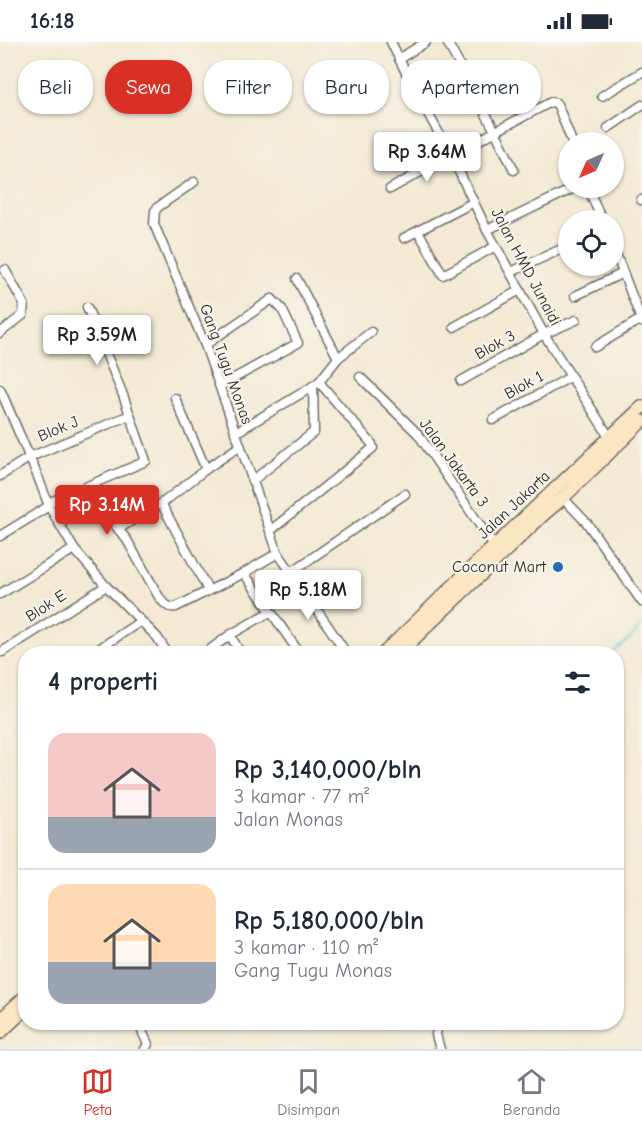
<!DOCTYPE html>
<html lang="id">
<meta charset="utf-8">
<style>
:root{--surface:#fff;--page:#f2f2f3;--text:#1f2937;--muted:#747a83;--line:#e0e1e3;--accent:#d93025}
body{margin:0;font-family:"Comic Neue",sans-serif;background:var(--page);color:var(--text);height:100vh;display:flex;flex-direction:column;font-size:22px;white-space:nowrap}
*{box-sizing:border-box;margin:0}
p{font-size:20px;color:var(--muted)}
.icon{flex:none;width:33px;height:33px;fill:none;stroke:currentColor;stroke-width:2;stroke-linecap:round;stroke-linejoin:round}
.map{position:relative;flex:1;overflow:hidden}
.drawer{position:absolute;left:18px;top:604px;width:606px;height:384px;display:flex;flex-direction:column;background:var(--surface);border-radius:24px;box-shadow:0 2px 4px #0004}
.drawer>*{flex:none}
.hud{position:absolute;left:18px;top:18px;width:606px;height:54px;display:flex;gap:12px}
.needle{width:39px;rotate:225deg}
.controls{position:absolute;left:558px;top:90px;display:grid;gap:12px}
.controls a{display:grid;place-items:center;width:66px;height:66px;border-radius:50%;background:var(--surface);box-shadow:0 2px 4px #0004;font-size:30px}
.price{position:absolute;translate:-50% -51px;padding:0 14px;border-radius:6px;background:#fff;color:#222;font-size:20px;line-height:39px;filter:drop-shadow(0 2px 3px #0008)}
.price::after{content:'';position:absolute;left:50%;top:36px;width:18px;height:14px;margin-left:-9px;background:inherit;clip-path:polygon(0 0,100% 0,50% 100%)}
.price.current{background:var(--accent);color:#fff}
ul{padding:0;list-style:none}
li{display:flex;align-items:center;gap:18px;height:150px;padding:0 30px}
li+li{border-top:2px solid var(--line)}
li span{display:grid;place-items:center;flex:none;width:168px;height:120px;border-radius:18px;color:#555}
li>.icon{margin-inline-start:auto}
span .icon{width:72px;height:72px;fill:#fffc;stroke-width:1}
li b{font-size:26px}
h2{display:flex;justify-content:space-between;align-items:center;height:72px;padding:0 30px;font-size:26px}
.pill{padding:0 21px;border-radius:24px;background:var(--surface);box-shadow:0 2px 4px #0004;font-size:21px;line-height:54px}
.pill.current{background:var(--accent);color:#fff}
.status{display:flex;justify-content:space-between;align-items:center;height:42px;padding:0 30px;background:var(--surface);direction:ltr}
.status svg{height:16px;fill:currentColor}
.menu{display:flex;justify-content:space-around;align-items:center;height:84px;border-top:2px solid var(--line);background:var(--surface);font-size:16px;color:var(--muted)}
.menu a{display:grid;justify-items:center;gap:3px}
.menu .current{color:var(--accent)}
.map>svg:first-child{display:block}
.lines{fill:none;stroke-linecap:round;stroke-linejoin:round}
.stream{stroke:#62c6e0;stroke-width:2}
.street-casing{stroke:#716e66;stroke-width:11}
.secondary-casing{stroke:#716e66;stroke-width:15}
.street{stroke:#fff;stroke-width:8}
.secondary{stroke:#fbe6c4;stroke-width:12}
.poi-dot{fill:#1f6fb2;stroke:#f7f3e8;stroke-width:2}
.labels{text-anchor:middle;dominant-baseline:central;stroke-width:4.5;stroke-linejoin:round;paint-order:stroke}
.street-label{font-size:16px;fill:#2b2b2b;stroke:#f7f3e8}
.poi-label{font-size:16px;fill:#2b2b2b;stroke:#f7f3e8;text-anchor:end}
</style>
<div class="status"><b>16:18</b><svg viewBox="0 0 49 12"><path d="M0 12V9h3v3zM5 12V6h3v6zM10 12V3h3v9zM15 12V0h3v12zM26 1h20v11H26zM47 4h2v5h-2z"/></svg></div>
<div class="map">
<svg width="642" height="1007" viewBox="0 0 642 1007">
<rect width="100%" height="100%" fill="#f7f3e8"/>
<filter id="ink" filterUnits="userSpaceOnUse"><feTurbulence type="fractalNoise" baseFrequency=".0167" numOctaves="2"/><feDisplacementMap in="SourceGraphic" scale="12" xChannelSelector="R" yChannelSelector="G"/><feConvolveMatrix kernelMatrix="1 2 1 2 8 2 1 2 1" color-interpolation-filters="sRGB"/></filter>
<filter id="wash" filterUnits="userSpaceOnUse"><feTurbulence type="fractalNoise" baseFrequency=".008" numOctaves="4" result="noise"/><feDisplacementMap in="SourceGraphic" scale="24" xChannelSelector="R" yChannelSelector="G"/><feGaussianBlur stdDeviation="1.35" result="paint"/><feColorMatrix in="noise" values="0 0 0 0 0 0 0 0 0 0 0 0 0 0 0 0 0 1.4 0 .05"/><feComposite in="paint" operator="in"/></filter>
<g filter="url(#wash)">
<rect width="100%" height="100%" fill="#f3e9d4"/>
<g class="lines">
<path class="stream" d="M611,612L632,595L642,582"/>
</g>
</g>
<g filter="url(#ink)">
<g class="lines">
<g class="street-casing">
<g id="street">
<path d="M391,0L411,41L451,113L487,188L544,292L610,396"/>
<path d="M447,0L495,89L514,128"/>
<path d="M399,17L426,0"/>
<path d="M602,54L642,30"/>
<path d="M608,86L642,63"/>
<path d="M194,140L158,165L155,169L154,182L205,303L278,511L347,612"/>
<path d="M588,146L602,178"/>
<path d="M390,147L451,113L551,60L556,61L558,64L572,100"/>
<path d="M641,158H642"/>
<path d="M487,188L574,146"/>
<path d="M418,189L443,233L496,204"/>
<path d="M404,196L474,160"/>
<path d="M614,207L642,280"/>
<path d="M511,230L568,204"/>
<path d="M297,237L338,316"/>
<path d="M575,254L623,231"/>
<path d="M454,285L520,248"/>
<path d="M0,291L23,273L24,262L5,228"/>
<path d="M205,303L272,257L282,267L298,301L220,344"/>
<path d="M595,305L641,277"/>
<path d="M360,335L418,392L494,504"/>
<path d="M461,339L544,292L576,278"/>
<path d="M0,347L38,435L49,464L74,507L106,544L157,595L168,612"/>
<path d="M175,356L206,427"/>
<path d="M493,378L570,335"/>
<path d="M235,391L307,348L319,340L338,316L371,290"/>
<path d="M0,434L30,415L130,373"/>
<path d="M252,439L314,390L313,344"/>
<path d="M94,442L110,477L127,498L159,555C163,560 168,567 176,565L244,531L278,511"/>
<path d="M563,456L587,481L642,560"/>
<path d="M48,461L146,419L123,353L87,265"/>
<path d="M161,461L208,548"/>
<path d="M118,487L165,459L206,427L240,404"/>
<path d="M270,489L373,406L372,402L319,340"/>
<path d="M0,494L49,464"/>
<path d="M244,531L300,612"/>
<path d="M290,531L405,452"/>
<path d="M0,552L74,507"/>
<path d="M230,593L241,612"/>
<path d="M208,609L230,593L270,570"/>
<path d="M2,610L106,544"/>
<path d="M91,612L141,579"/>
<path d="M194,612V611"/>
<path d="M138,981L148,1002L145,1007"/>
<path d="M438,981L436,993L440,1007"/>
</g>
</g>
<g class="secondary-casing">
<g id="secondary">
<path d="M383,612L466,531L642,365"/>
<path d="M398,612L544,472L563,456L642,379"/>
<path d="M0,978L26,954"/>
<path d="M0,991L26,966"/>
</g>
</g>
<use href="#street" class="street"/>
<use href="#secondary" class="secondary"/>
</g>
</g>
<circle class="poi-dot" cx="558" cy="525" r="6"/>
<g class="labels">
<g class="street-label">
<text transform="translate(526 225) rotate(62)">Jalan HMD Junaidi</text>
<text transform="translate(495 303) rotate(-29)">Blok 3</text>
<text transform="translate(226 322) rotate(70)">Gang Tugu Monas</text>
<text transform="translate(524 343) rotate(-29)">Blok 1</text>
<text transform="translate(58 387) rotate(-23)">Blok J</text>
<text transform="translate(454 421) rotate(54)">Jalan Jakarta 3</text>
<text transform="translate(514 463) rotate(-43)">Jalan Jakarta</text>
<text transform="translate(46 564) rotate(-33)">Blok E</text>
</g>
<g class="poi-label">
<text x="546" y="525">Coconut Mart</text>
</g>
</g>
</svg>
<div class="controls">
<a><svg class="needle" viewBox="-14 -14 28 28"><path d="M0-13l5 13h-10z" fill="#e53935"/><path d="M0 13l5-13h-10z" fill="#747a83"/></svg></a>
<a><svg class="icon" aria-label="locate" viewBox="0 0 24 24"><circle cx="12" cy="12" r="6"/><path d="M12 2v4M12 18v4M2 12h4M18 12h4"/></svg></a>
</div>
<b class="price" style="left:427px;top:141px">Rp 3.64M</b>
<b class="price" style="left:97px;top:324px">Rp 3.59M</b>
<b class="price current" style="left:107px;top:494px">Rp 3.14M</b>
<b class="price" style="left:308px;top:579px">Rp 5.18M</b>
<div class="hud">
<a class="pill">Beli</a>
<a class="pill current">Sewa</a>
<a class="pill">Filter</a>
<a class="pill">Baru</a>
<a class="pill">Apartemen</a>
</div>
<section class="drawer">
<h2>4 properti<svg class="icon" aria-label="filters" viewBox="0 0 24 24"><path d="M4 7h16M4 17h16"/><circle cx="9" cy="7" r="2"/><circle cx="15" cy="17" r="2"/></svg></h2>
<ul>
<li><span style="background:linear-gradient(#f6c9c9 70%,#9aa5b1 0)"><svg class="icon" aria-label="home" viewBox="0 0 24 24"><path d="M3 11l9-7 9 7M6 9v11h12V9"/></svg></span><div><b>Rp 3,140,000/bln</b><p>3 kamar · 77 m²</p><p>Jalan Monas</p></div></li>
<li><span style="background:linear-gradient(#ffd9b3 65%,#9aa5b1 0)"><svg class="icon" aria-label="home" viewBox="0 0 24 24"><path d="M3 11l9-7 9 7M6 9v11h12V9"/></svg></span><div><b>Rp 5,180,000/bln</b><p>3 kamar · 110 m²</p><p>Gang Tugu Monas</p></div></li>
</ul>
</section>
</div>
<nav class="menu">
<a class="current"><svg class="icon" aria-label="map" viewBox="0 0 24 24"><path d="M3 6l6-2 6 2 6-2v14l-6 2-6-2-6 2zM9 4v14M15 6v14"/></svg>Peta</a>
<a><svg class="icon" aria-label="saved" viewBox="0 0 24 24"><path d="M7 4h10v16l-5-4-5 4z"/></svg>Disimpan</a>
<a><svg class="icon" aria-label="home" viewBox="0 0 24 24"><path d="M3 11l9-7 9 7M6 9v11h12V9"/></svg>Beranda</a>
</nav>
